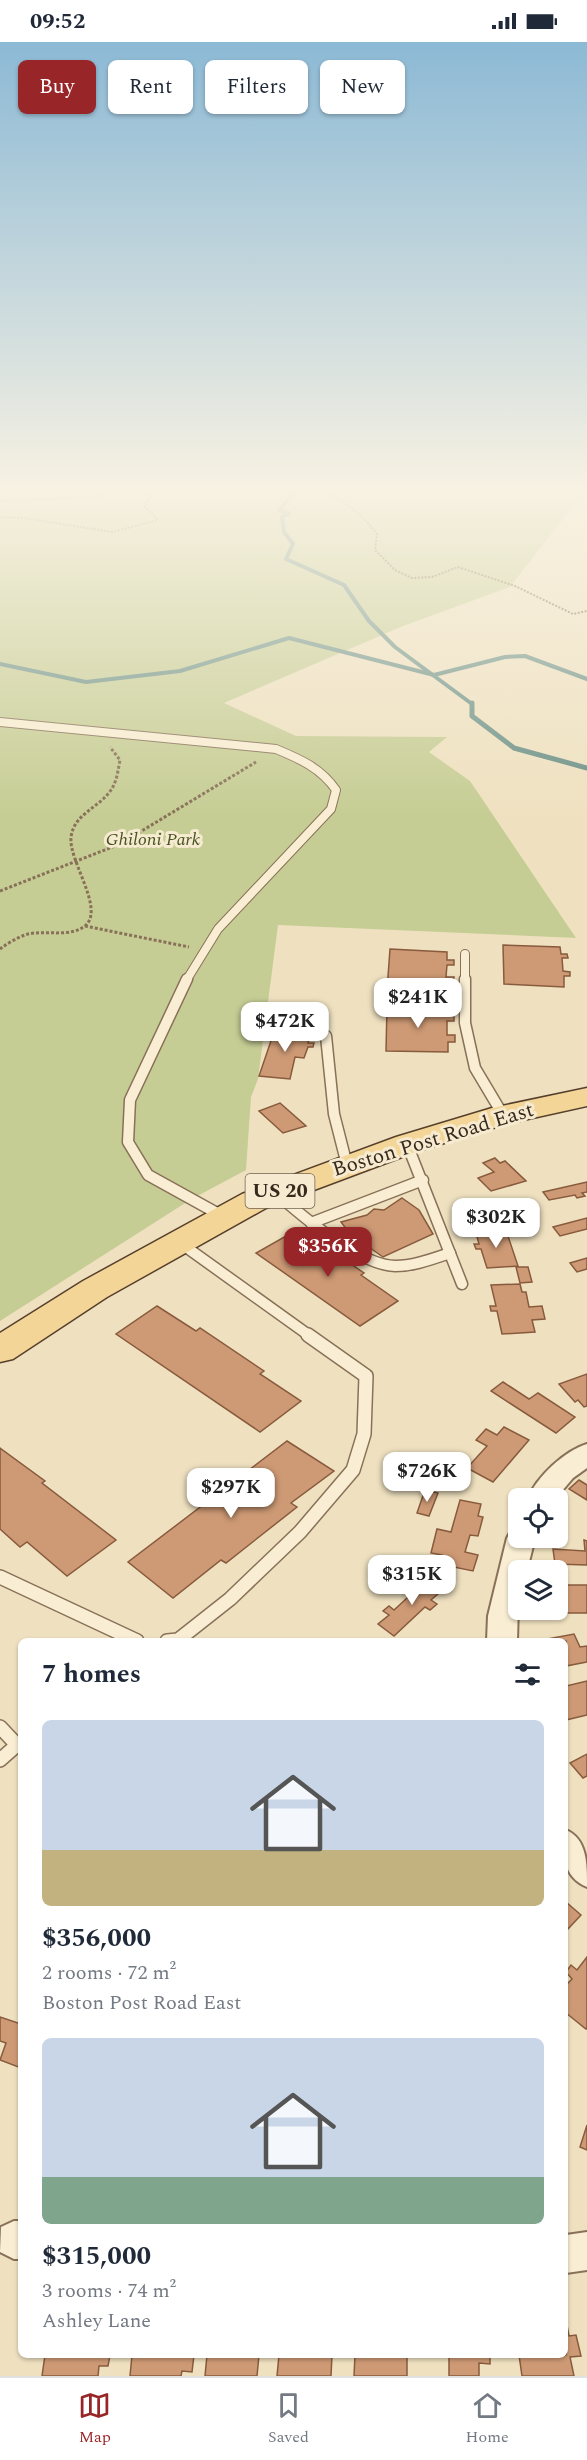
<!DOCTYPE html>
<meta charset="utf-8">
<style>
:root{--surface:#fff;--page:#f6f6f7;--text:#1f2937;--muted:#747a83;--line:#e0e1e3;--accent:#982628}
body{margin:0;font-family:Spectral,serif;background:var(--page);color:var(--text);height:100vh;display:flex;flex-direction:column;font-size:22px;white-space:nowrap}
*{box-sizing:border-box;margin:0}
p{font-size:20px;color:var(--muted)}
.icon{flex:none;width:33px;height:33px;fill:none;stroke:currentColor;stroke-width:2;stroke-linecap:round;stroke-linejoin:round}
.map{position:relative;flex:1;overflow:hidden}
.side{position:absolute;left:18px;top:1596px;width:550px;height:720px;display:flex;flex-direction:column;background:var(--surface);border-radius:9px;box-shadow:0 2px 4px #0004}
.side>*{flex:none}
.top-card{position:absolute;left:18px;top:18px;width:552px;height:54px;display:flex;gap:12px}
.fabs{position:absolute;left:508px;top:1446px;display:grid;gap:12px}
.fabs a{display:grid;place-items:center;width:60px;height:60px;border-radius:9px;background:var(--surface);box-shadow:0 2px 4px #0004;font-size:30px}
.price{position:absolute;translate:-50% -51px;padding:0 14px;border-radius:12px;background:#fff;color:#222;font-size:20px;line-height:39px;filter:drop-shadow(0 2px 3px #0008)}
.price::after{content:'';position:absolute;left:50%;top:36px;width:18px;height:14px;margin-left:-9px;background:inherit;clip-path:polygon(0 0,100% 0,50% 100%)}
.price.on{background:var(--accent);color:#fff}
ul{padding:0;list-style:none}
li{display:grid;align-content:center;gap:12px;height:318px;padding:0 24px}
li span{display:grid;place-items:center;height:186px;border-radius:9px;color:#555}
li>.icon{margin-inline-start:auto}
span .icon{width:108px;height:108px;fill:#fffc;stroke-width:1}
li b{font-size:26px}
h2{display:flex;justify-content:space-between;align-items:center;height:72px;padding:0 24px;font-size:26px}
.chip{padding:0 21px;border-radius:9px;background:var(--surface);box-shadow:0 2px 4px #0004;font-size:21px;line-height:54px}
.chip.on{background:var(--accent);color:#fff}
.status{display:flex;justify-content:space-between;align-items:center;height:42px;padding:0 30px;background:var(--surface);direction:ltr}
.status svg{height:16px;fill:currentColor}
.menu{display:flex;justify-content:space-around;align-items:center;height:84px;border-top:2px solid var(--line);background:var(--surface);font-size:16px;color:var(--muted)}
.menu a{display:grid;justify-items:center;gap:3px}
.menu .on{color:var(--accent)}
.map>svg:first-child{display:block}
.green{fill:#c6cd94}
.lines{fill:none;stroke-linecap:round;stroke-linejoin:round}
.stream-far1{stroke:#6a8f86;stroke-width:4}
.stream{stroke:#6a8f86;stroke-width:5}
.building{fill:#ce9a75;stroke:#885b3d;stroke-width:1.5}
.lane-far2-casing{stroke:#887158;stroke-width:10}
.lane-far1-casing{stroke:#887158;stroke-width:13}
.lane-casing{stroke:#887158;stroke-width:16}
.street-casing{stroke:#887158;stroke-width:4}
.primary-casing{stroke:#563f2c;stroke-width:3}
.path-far1{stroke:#887158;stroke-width:2;stroke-dasharray:2 1.5;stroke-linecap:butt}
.path{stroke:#887158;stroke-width:3;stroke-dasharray:3 2;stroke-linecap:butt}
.lane-far2{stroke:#f9eed3;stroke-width:8}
.lane-far1{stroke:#f9eed3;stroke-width:10}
.lane{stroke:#f9eed3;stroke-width:13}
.street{fill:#f9eed3;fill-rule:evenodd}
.primary{fill:#f3d697;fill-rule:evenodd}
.labels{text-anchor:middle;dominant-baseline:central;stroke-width:6;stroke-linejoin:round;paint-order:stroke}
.far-park-label{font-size:18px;font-style:italic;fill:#485423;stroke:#f6ebd0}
.shield{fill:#f6ebd0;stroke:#706352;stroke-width:1.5}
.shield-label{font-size:20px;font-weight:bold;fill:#37291c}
.street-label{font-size:21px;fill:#37291c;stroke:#f6ebd0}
</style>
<div class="status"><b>09:52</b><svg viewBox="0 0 49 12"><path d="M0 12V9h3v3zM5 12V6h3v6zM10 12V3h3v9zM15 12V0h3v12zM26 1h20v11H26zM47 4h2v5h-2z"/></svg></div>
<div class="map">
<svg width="587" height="2334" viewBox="0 0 587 2334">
<rect width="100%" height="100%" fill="#efe1c0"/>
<path class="green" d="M0,446H587L510,545L403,584L224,661L296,694L447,695L429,710L470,739L576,896L278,883L258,1037L251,1055L246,1128L190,1158L0,1279Z"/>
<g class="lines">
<g class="stream-far1">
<path d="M302,446L295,449L279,468L289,471L282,475L284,490L293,502L286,517L344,543L369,579L395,605L472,662"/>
<path d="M0,622L86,640L180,629L289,596L434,633L505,615L525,614L587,637"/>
</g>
<path class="stream" d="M472,661V674L514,706L587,726"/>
</g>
<g class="building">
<path d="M503,903L560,905L561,912H567L568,916H562L563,929L570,930V934H564V945L504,942Z"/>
<path d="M390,907L447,910V918H454V923H447L446,935H454L453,940H447L446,951L387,948Z"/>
<path d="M387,964L447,966V974H454V979H447V993H455V1000H448V1010L386,1009Z"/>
<path d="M275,987L311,991L308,1001H314L313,1005H308L304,1016L295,1015L290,1037L259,1034Z"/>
<path d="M280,1061L306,1084L283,1091L259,1069Z"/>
<path d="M495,1116L500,1121L505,1119L526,1139L491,1149L478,1136L494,1130L483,1121Z"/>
<path d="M587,1140V1150L582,1151L585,1154L577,1156L575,1153L549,1158L543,1150Z"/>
<path d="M402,1156L419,1168L433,1192L383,1215L350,1192L341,1180L367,1173L374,1167L384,1168Z"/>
<path d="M587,1176V1187L560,1194L553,1185Z"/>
<path d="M506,1188L518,1224L487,1226L481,1207H476L474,1202H479L476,1191Z"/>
<path d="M295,1189L330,1214L335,1211L364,1231L361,1233L398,1259L360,1284L256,1211Z"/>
<path d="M587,1216V1227L577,1230L570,1221Z"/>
<path d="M516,1225H528L532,1240L520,1241Z"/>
<path d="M520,1242L522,1250H526L529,1265L542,1264L545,1277L532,1278L535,1290L502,1292L497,1269H491L490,1264H496L491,1243Z"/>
<path d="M157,1264L196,1289L200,1286L264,1329L260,1332L301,1359L260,1390L116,1292Z"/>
<path d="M587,1332V1364L584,1365L578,1358L575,1360L559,1342Z"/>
<path d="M503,1340L529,1357L538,1351L575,1375L556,1391L491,1349Z"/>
<path d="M504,1385L529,1398L493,1440L467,1426L487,1404L476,1398L486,1387L497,1393Z"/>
<path d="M287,1399L334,1429L291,1461L297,1465L226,1521L221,1518L173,1556L128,1520Z"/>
<path d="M0,1406L45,1439L42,1441L116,1498L67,1534L27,1500L20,1505L0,1487Z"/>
<path d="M579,1438L587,1443V1458L569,1447Z"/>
<path d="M425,1448L438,1451L429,1474L417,1471Z"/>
<path d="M460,1458L481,1462L478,1474L483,1475L478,1494L470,1493L465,1510L478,1513L473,1529L439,1522L442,1513L431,1511L437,1487L451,1490Z"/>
<path d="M584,1498L587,1499V1523L555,1522L553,1507L585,1509Z"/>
<path d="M431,1534L446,1545L431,1558L437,1562L430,1568L425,1565L394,1594L378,1582L389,1573L383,1569L389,1564L394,1568Z"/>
<path d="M558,1543H587V1571H555L554,1568H558Z"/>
<path d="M574,1592L580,1605L587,1604V1620L566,1624V1599L542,1598Z"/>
<path d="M587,1639V1673L566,1678V1644Z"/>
<path d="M587,1712V1734L583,1736L570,1721Z"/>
<path d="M566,1860L581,1873L566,1889Z"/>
<path d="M587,1915V1985L586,1987L566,1971V1940L568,1941L572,1937L566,1930L571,1923L577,1928Z"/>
<path d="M0,1975L21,1982V2026L0,2018L6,2001L0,1999Z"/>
<path d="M587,2083V2108L580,2105Z"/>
<path d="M566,2278L569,2294L576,2293L581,2314L570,2315L574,2334H522L519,2313H566Z"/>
<path d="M45,2313H110L108,2324H99L98,2334H42Z"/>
<path d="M132,2313H194L192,2330L182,2329L181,2334H130Z"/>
<path d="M207,2313H259L257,2334H205Z"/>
<path d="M279,2313H332L331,2334H277Z"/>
<path d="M355,2313H407V2334H354Z"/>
<path d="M449,2313H490V2322L479,2321V2334H449Z"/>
</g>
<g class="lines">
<g class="lane-far2-casing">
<g id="lane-far2">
<path d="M0,680L276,707C300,717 321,726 336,748L331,767L218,887L186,939"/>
<path d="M465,912V939"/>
</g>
</g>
<g class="lane-far1-casing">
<g id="lane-far1">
<path d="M187,937L130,1058L128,1100L148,1133L224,1175"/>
<path d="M465,937V981L475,1026L503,1073"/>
<path d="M326,994L334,1072L347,1123"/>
<path d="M407,1102L462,1242"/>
<path d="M276,1151C303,1175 359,1223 395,1224C414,1224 432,1217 450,1211"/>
<path d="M311,1181L423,1138"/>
<path d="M179,1200L310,1294"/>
</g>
</g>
<g class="lane-casing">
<g id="lane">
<path d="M0,1535L137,1599"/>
<path d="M167,1599L178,1598L230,1557L300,1490L353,1428L364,1392L366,1334L308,1293"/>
<path d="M0,1685L17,1703L0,1718"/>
</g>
</g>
<g class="street-casing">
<g id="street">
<path d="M587,1402V1426L573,1436L556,1456H528C537,1435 564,1409 587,1402Z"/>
<path d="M519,1486V1496H535L527,1528H519L517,1599H487L488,1574L507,1496L511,1489Z"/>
<path d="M566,1788C587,1797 587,1821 587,1845C562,1835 563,1811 566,1788Z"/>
<path d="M14,2179H21V2217H14L0,2210L1,2185Z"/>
<path d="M587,2190V2228L566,2231V2193Z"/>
</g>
</g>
<g class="primary-casing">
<path id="primary" d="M587,1046V1064L510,1081L418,1109L266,1166L107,1255L13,1317L0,1320V1291L83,1239L242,1152L396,1095L492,1066Z"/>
</g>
<g class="path-far1">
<path d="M304,446C338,452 356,466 377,492L375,508L395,528L412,536L432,535L458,525L515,544L573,572L587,569"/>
<path d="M0,459L93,455L127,446"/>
<path d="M0,475L24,476L112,490L158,478L144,464L152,452L146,446"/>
</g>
<g class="path">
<path d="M0,849L120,802L256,720"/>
<path d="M85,884L189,905"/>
<path d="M0,907C8,901 18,895 28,892C46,888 72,896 86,883C104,866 69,819 71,796C73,772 99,766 111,748C117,739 118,728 120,718L110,705"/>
</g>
<use href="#lane-far2" class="lane-far2"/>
<use href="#lane-far1" class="lane-far1"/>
<use href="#lane" class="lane"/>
<use href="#street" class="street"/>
<use href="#primary" class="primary"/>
</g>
<linearGradient id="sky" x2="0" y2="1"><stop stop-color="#8cb9d5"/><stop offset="0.58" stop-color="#f8f2e3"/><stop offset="1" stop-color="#f8f2e3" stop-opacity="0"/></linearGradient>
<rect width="587" height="773" fill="url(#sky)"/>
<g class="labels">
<g class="far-park-label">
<text x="153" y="797">Ghiloni Park</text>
</g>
<rect class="shield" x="245.5" y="1132" width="69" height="34" rx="4.5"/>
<g class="shield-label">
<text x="280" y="1149">US 20</text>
</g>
<g class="street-label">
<text transform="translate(433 1098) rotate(-17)">Boston Post Road East</text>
</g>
</g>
</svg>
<div class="fabs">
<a><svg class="icon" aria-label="locate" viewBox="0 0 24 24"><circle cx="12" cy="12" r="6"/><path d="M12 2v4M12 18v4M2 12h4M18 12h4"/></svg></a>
<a><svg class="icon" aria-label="layers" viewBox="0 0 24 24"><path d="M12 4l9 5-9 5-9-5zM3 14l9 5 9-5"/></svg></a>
</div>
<b class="price" style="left:418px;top:987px">$241K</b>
<b class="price" style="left:285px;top:1011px">$472K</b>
<b class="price" style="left:496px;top:1207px">$302K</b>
<b class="price on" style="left:328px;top:1236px">$356K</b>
<b class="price" style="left:427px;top:1461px">$726K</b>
<b class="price" style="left:231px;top:1477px">$297K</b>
<b class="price" style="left:412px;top:1564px">$315K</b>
<div class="top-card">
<a class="chip on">Buy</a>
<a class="chip">Rent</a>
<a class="chip">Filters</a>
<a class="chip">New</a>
</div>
<section class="side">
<h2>7 homes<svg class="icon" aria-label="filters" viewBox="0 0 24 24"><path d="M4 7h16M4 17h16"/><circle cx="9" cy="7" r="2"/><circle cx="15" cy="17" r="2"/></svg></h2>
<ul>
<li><span style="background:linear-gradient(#c9d6e8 70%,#c2b280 0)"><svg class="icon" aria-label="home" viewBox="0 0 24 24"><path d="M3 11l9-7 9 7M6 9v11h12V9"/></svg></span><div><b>$356,000</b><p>2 rooms · 72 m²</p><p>Boston Post Road East</p></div></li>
<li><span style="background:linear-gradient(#c9d6e8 75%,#7fa58c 0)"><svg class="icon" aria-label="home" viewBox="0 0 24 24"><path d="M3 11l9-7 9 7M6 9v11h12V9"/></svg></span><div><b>$315,000</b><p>3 rooms · 74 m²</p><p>Ashley Lane</p></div></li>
</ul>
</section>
</div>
<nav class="menu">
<a class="on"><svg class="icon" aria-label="map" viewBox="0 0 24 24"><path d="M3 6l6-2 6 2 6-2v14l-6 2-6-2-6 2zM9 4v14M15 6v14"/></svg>Map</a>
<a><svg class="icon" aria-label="saved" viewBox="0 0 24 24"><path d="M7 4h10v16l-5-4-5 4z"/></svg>Saved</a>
<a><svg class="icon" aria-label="home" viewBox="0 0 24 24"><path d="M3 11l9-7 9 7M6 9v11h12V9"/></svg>Home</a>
</nav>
